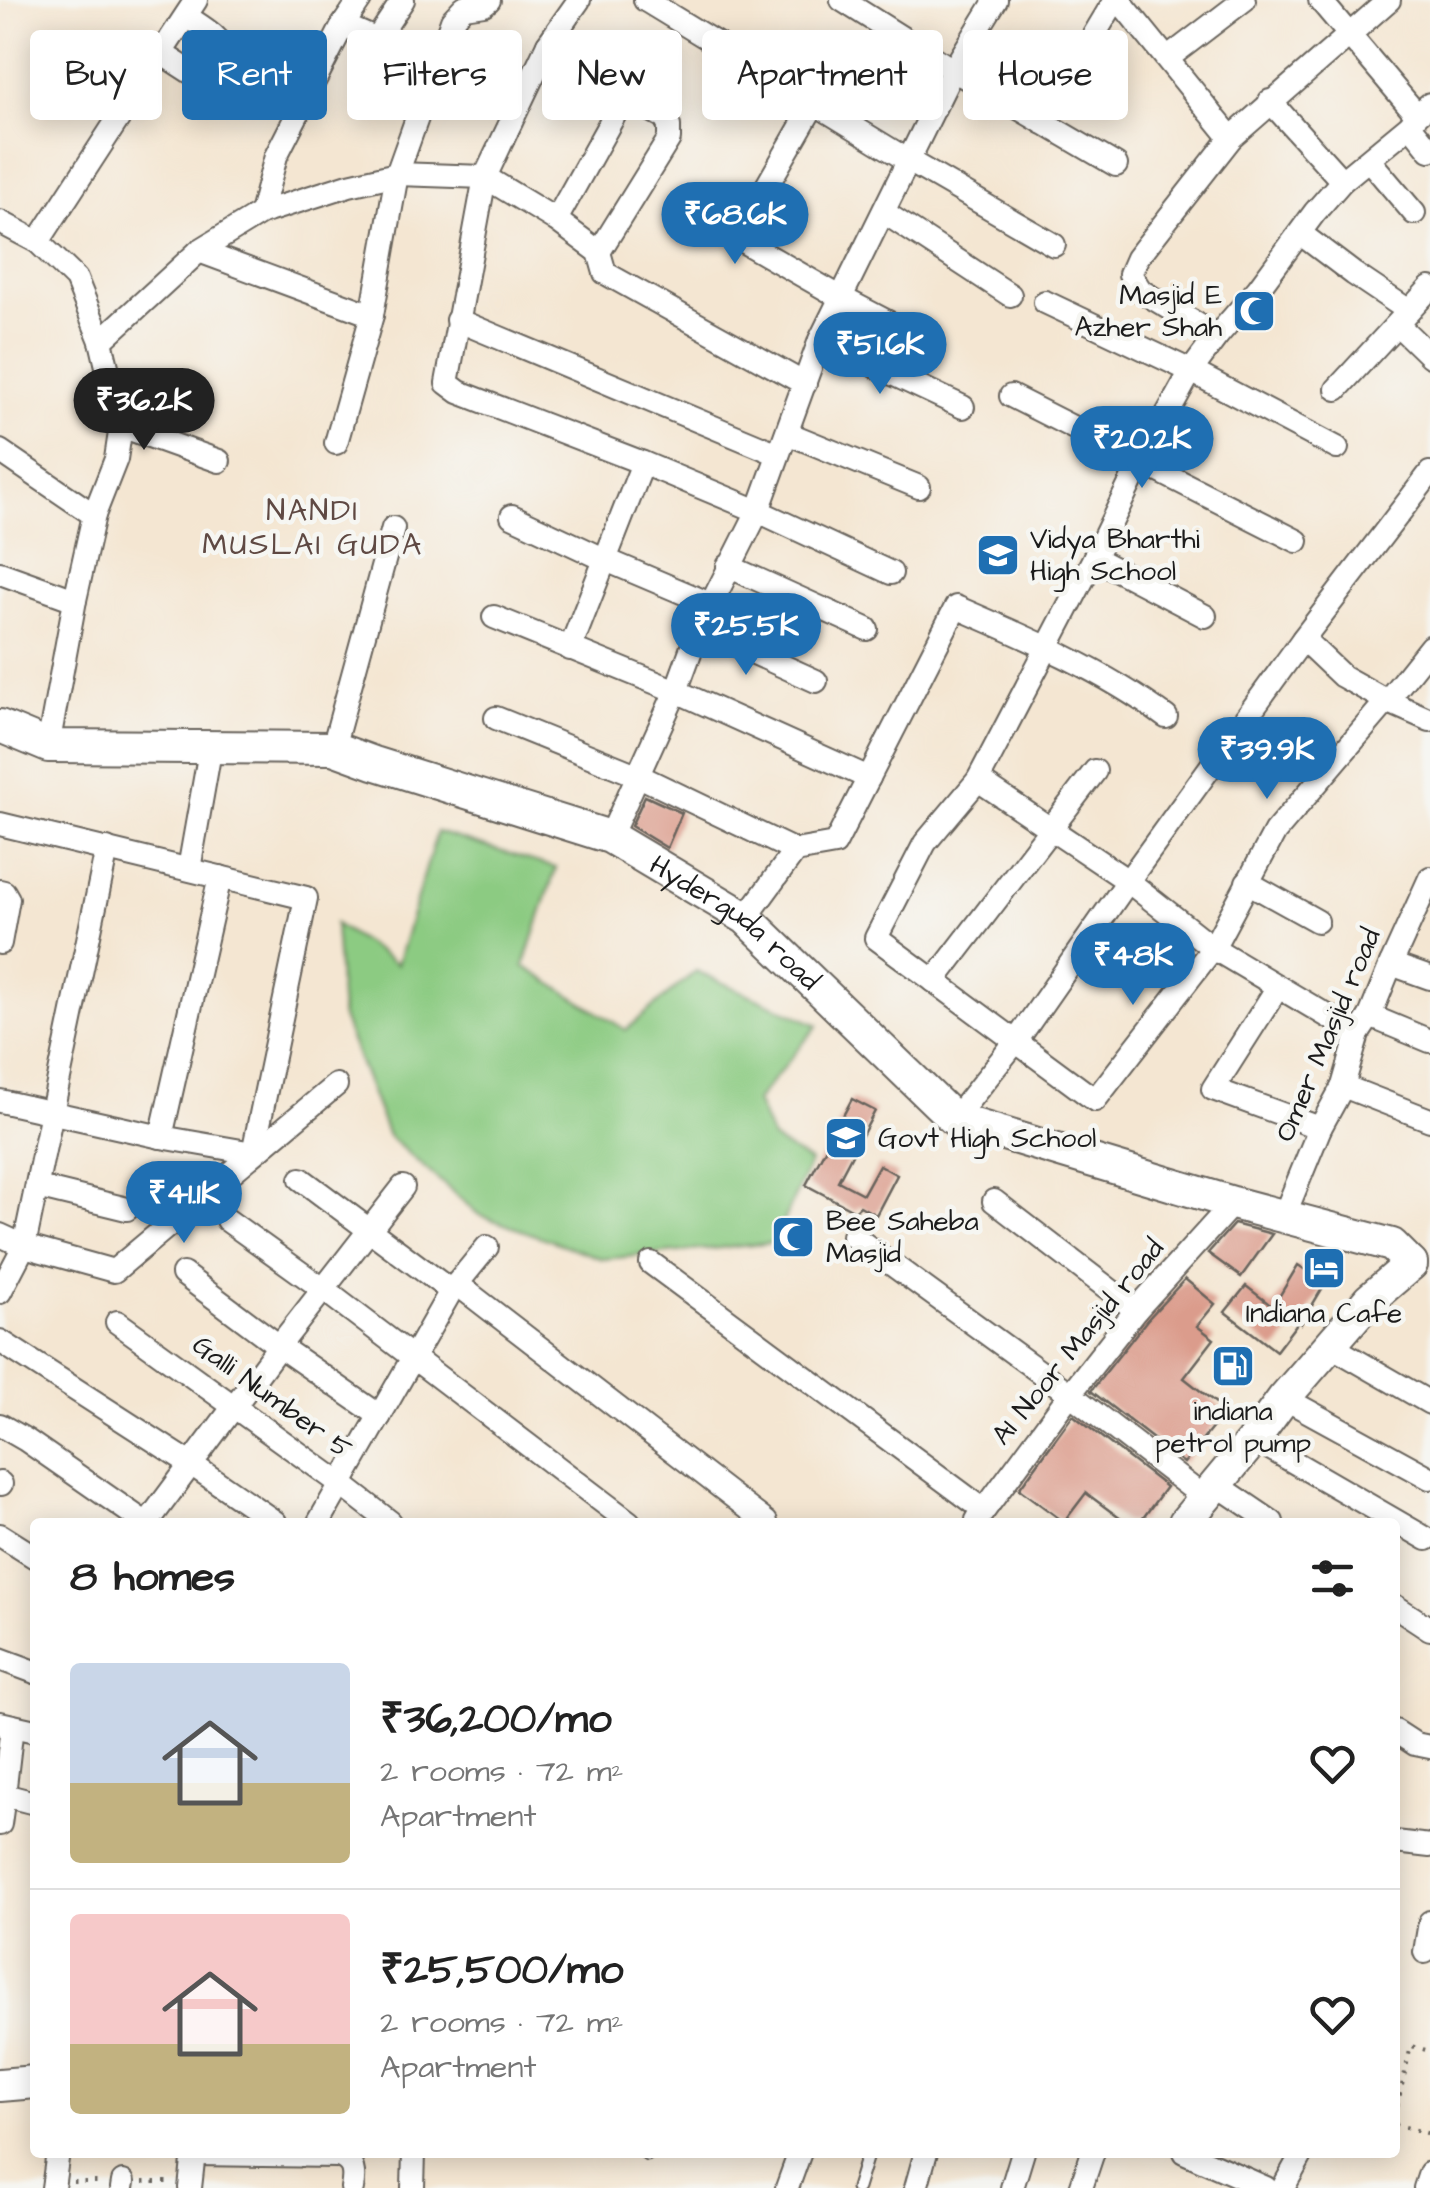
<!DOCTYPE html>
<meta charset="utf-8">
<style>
:root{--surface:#fff;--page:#f6f6f6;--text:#222;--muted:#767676;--line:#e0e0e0;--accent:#1f6fb2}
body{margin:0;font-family:"Architects Daughter",sans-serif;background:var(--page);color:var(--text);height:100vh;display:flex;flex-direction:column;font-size:38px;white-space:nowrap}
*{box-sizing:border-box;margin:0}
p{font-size:32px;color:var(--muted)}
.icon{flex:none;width:55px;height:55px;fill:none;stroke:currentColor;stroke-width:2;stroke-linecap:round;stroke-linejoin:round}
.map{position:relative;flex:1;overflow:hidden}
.panel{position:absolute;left:30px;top:1518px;width:1370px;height:640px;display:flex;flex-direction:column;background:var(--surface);border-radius:10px;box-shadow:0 5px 25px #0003}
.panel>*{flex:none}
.banner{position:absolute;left:30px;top:30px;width:1370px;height:90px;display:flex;gap:20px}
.price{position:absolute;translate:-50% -85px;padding:0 22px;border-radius:35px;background:var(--accent);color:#fff;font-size:32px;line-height:65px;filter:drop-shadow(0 2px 5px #0008)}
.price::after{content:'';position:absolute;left:50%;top:60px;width:30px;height:22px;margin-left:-15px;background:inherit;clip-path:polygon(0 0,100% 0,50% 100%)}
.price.current{background:#222;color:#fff}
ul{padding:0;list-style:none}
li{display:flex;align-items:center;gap:30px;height:250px;padding:0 40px}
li+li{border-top:2px solid var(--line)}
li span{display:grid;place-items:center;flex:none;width:280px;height:200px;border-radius:10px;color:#555}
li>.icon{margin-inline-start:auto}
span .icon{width:120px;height:120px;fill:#fffc;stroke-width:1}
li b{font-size:42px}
h2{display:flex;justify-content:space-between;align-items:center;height:120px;padding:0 40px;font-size:42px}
.tag{padding:0 35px;border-radius:10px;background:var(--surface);box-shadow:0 5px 25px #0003;font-size:35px;line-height:90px}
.tag.current{background:var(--accent);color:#fff}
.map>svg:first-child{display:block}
.green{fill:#8ccb82;stroke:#54744f;stroke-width:2.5}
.building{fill:#db9c8c}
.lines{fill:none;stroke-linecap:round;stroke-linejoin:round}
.lane-casing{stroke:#68635c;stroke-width:15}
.street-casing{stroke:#68635c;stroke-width:26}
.secondary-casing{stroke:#68635c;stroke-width:36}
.path{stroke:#68635c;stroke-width:4;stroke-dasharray:2.5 8;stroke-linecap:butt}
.lane{stroke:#fff;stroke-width:11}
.street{stroke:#fff;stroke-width:22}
.secondary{stroke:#fff;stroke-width:32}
.labels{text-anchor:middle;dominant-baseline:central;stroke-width:9;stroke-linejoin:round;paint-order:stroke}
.poi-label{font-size:28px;fill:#1c1c1c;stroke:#f6f6f2;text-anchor:start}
.street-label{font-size:28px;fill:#1c1c1c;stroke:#f6f6f2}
.neighbourhood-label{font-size:30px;letter-spacing:2.5px;fill:#5f4943;stroke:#f6f6f2}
</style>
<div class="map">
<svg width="1430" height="2188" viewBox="0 0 1430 2188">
<rect width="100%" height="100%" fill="#f6f6f2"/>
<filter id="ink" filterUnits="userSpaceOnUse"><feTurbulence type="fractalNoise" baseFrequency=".01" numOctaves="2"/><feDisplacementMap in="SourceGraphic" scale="20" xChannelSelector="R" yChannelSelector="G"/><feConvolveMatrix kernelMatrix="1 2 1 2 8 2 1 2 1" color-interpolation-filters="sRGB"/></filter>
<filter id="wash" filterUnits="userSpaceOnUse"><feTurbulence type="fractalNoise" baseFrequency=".0048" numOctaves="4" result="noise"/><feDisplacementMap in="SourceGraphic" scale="40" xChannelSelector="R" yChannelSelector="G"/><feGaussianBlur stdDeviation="2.25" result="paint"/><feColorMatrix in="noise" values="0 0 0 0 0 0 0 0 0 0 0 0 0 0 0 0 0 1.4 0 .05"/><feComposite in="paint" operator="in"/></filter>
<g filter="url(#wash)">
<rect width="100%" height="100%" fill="#f4e6d2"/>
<path class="green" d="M437,832L556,868L524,966L626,1030L696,971L818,1025L756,1101L772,1139L810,1162L774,1243L603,1259L479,1215L388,1136L341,1015L335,924L397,964Z"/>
<g id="blocks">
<g class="building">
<path d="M645,796L682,813L667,848L631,826Z"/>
<path d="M852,1099L875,1111L838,1181L863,1194L879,1165L897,1175L876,1215L860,1206L855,1211L806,1185Z"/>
<path d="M1234,1224L1272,1234L1241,1277L1208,1253Z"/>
<path d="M1321,1253L1338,1262L1301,1324L1298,1322L1276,1351L1225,1312L1246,1286L1273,1307L1298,1265L1310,1273Z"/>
<path d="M1185,1279L1215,1304L1197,1326L1214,1339L1184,1378L1226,1411L1184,1463L1091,1391L1147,1320Z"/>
<path d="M1073,1415L1166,1487L1140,1522H1125L1086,1493L1064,1522L1019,1489Z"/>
</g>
</g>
</g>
<g filter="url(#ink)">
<use href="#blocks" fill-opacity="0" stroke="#68635c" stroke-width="2.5"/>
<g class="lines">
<g class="lane-casing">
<g id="lane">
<path d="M647,2155V2152"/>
<path d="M857,2188L868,2152"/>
</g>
</g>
<g class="street-casing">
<g id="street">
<path d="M579,0L548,44L485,177L447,383L459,392L643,463L758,511L891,573"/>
<path d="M645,0L909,161L1054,245"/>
<path d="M842,0L953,70L1116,165"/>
<path d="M1119,0L1231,138"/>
<path d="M1320,0L1417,115L1430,104"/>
<path d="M186,16C200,26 219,35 225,52L205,93"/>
<path d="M343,25L435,65"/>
<path d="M377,39L403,0"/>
<path d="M548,44L625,96L664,117L669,126V139L599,252"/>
<path d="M161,53L196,0"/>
<path d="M1168,58L1244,0"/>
<path d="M1270,101L1342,181"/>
<path d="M814,104L737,238L840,297L930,344"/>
<path d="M1417,115L1410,125L1342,181L1315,212L1258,289L1217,336L1191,371L1141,461L1094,558L978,780L925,843L876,938L1095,1100L1213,948L1275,832L1387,701L1430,647"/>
<path d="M1042,122L1115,0"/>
<path d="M1410,125L1430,150"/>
<path d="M1369,160L1414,213"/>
<path d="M261,213L276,156L343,25L360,0"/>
<path d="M885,213L1010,295"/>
<path d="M556,220L625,96"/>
<path d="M0,222L38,242L76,279L101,341L121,426L116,459L94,515L75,600L48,746"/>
<path d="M1301,234L1354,274L1409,311L1430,288"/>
<path d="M38,242L161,53L195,75"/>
<path d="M199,251L372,315"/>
<path d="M1045,302L1191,371L1337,448"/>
<path d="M457,320L778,454"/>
<path d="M1398,325L1430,356"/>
<path d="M1217,336L1141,291L1130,274L1137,258L1231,138L1389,0"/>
<path d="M820,340L963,407"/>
<path d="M101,341L199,251L261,213L349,185L397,174L485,177L556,220L599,252L605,273L805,384"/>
<path d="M1337,389L1409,311"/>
<path d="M1011,396L1297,541"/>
<path d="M121,426L219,461"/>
<path d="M787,433L919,487"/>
<path d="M336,443L372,315L397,174L452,20L464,7L484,4L489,0"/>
<path d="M0,451L94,515"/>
<path d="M512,516L606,560L710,604"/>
<path d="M1094,558L1205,616"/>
<path d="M728,566L867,629"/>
<path d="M0,573L75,600"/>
<path d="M494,617L676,691L869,778"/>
<path d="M699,628L816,681"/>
<path d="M1303,639L1342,676L1387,701L1430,720"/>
<path d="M570,649L643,463"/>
<path d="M496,718L639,776L795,851"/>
<path d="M333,748L393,528"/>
<path d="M978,780L1128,881L1213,948L1358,1034"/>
<path d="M0,824L306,898L253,1153L161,1137L0,1101"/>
<path d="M610,837L676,691L699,628L758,511L820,340L953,70L996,0"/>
<path d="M189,869L211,745"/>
<path d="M1247,882L1317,921"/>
<path d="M0,891L4,892L8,899L0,943"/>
<path d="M746,918L795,851L835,844L956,607C1028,638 1103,670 1166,717"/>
<path d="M1391,964L1430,978"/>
<path d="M934,981L1095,771"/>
<path d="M1278,987L1213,1089L1320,1128"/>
<path d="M1370,1016L1430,1041"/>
<path d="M1343,1086L1430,1120"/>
<path d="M954,1119L1017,1040L1128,881L1303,639L1430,473"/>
<path d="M161,1137L220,877"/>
<path d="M301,1179L451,1291"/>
<path d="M37,1187L127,1209"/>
<path d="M994,1201L1136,1310"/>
<path d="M1284,1216L1320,1128L1343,1086L1358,1034L1370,1016L1391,964L1430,878"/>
<path d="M227,1220L323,1289L629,1522"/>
<path d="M0,1235L24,1246L114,1271L336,1085"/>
<path d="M853,1236L1070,1394L1206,1499"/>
<path d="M651,1263L984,1510"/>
<path d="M183,1274L279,1346L380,1416"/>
<path d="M457,1284L766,1522"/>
<path d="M0,1292L24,1246L107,849"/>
<path d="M117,1322L341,1484L390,1522"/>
<path d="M0,1341L191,1464L275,1522"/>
<path d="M1331,1346L1430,1403"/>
<path d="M1284,1398L1430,1478"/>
<path d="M0,1425L26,1440L144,1522"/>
<path d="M1254,1439L1427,1539"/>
<path d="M0,1483L1,1484"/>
<path d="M1216,1484L1272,1522"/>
<path d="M977,1520L1070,1394L1136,1310L1233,1203"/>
<path d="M148,1522L279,1346L403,1187"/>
<path d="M319,1522L451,1291L487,1247"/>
<path d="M0,1535L35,1557"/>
<path d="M1395,1606L1430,1629"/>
<path d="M0,1659L35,1672"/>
<path d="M0,1723L35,1731"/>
<path d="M1395,1731L1415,1744L1430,1747"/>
<path d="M4,1795L12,1726"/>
<path d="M0,1824L4,1795L35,1803"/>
<path d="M1395,1842L1430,1846"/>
<path d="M1425,1952L1430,1922"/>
<path d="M1184,2152L1266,2188"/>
<path d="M194,2154L338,2156C354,2161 355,2173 352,2188"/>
<path d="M53,2188L58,2152"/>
<path d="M122,2188L123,2182"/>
<path d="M190,2188L194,2152"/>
<path d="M413,2188L414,2152"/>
<path d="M787,2188L800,2152"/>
<path d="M916,2188L926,2152"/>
<path d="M1012,2188L1023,2152"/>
<path d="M1081,2188L1093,2152"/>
<path d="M1283,2188L1303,2152"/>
<path d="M1425,2188L1430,2173"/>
</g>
</g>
<g class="secondary-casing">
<g id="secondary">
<path id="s1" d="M0,726L48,746L333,748L374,763L610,837L746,918L954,1119L1233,1203L1392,1245L1411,1264"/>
<path d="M1185,1522L1254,1439L1284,1398L1369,1300L1411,1264"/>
<path d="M0,2085L35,2082"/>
</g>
</g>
<g class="path">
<path d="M1395,2116L1411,2046L1430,2051"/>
<path d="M1395,2124L1430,2134"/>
<path d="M73,2182H104"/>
<path d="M143,2182H169"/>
</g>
<use href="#lane" class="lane"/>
<use href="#street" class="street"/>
<use href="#secondary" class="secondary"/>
</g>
</g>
<defs>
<g id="mosque-square" transform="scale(2.25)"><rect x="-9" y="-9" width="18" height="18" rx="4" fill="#1f6fb2" stroke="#f6f6f2"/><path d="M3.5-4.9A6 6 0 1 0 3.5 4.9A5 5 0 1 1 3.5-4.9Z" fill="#fff"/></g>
<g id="school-square" transform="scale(2.25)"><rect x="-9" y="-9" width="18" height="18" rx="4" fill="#1f6fb2" stroke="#f6f6f2"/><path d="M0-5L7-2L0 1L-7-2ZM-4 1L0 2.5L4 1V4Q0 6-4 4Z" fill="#fff"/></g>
<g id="hotel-square" transform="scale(2.25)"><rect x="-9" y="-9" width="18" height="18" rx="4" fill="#1f6fb2" stroke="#f6f6f2"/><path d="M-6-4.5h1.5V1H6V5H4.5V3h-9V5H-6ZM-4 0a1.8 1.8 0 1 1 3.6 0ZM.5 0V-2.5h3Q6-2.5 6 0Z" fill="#fff"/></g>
<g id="fuel-square" transform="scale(2.25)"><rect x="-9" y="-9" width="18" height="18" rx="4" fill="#1f6fb2" stroke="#f6f6f2"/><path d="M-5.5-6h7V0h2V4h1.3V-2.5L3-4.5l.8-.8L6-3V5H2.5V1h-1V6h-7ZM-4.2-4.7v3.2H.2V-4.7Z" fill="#fff"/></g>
</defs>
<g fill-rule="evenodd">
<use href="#mosque-square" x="1254" y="311"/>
<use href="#school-square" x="998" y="555"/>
<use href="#school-square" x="846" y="1138"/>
<use href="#mosque-square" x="793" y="1237"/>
<use href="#hotel-square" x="1324" y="1268"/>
<use href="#fuel-square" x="1233" y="1366"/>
</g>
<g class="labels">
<g class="poi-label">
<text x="1222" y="295" text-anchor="end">Masjid E<tspan x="1222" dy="32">Azher Shah</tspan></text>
<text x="1030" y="539">Vidya Bharthi<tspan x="1030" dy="32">High School</tspan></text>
<text x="878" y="1138">Govt High School</text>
<text x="826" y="1221">Bee Saheba<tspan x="826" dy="32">Masjid</tspan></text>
<text x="1324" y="1313" text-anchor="middle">Indiana Cafe</text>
<text x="1233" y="1411" text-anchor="middle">indiana<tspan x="1233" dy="32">petrol pump</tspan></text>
</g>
<g class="street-label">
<text stroke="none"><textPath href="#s1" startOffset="780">Hyderguda road</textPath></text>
<text transform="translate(1328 1035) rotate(-67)">Omer Masjid road</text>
<text transform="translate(1078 1342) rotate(-51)">AI Noor Masjid road</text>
<text transform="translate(272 1397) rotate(36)">Galli Number 5</text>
</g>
<g class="neighbourhood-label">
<text x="313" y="511">NANDI<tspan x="313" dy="34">MUSLAI GUDA</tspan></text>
</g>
</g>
</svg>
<b class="price" style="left:735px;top:267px">₹68.6K</b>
<b class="price" style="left:880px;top:397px">₹51.6K</b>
<b class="price current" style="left:144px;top:453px">₹36.2K</b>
<b class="price" style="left:1142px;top:491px">₹20.2K</b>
<b class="price" style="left:746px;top:678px">₹25.5K</b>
<b class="price" style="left:1267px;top:802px">₹39.9K</b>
<b class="price" style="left:1133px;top:1008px">₹48K</b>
<b class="price" style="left:184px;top:1246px">₹41.1K</b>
<div class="banner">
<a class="tag">Buy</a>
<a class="tag current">Rent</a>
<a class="tag">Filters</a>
<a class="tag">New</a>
<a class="tag">Apartment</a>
<a class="tag">House</a>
</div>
<section class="panel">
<h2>8 homes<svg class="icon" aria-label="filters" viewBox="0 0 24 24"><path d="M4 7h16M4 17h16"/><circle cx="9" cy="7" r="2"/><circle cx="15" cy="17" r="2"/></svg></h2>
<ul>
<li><span style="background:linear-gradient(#c9d6e8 60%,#c2b280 0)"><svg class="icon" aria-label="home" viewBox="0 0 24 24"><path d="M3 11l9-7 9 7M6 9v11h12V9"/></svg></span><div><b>₹36,200/mo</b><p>2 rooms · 72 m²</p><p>Apartment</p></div><svg class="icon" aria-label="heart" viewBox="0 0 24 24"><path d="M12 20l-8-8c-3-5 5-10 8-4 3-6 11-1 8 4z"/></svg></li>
<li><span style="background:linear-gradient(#f6c9c9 65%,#c2b280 0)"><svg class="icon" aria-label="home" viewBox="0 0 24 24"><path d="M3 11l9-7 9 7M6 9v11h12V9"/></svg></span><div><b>₹25,500/mo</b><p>2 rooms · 72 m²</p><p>Apartment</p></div><svg class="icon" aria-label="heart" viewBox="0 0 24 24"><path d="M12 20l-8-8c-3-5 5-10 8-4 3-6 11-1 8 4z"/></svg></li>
</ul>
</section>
</div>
